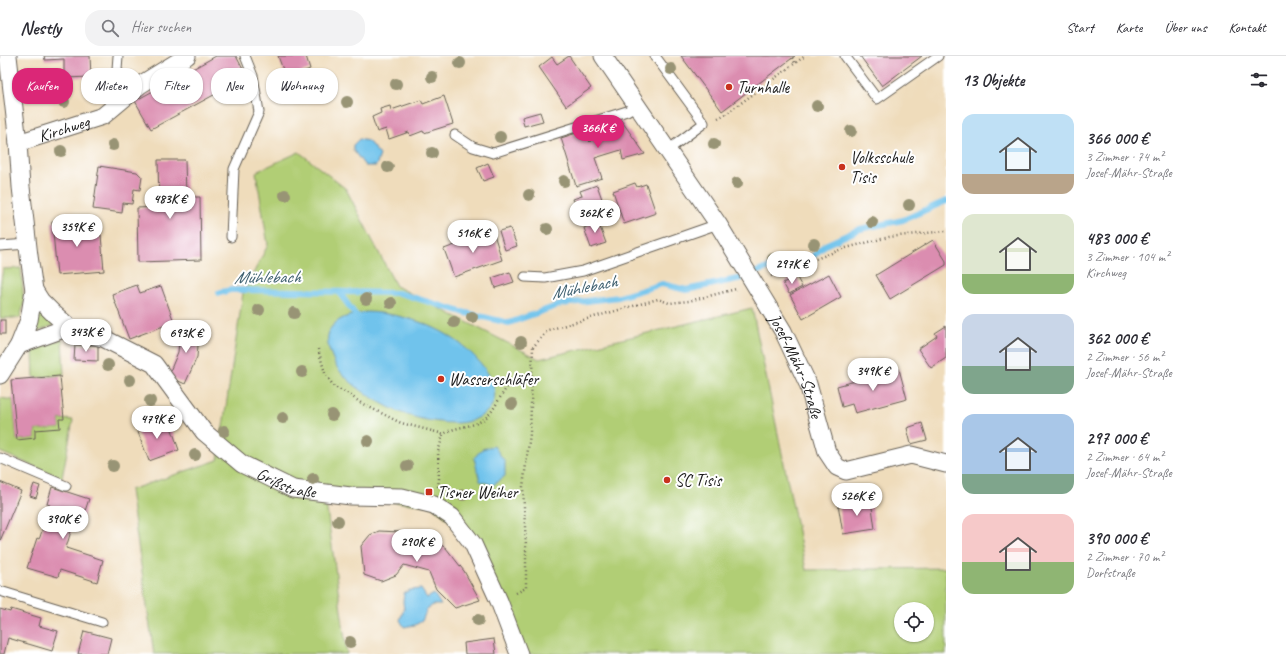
<!DOCTYPE html>
<html lang="de">
<meta charset="utf-8">
<style>
:root{--surface:#fff;--page:#f2f2f3;--text:#2b2b33;--muted:#7c7c81;--line:#e1e1e2;--accent:#db2777}
body{margin:0;font-family:Caveat,sans-serif;background:var(--page);color:var(--text);height:100vh;display:flex;flex-direction:column;font-size:15px;white-space:nowrap}
*{box-sizing:border-box;margin:0}
p{font-size:13px;color:var(--muted)}
.icon{flex:none;width:22px;height:22px;fill:none;stroke:currentColor;stroke-width:2;stroke-linecap:round;stroke-linejoin:round}
.map{position:relative;flex:1;overflow:hidden}
.side{display:flex;flex-direction:column;background:var(--surface);width:340px}
.side>*{flex:none}
.hud{position:absolute;left:12px;top:12px;width:380px;height:36px;display:flex;gap:8px}
.tools{position:absolute;left:894px;top:546px;display:grid;gap:8px}
.tools a{display:grid;place-items:center;width:40px;height:40px;border-radius:50%;background:var(--surface);box-shadow:0 1px 3px #0004;font-size:20px}
.price{position:absolute;translate:-50% -34px;padding:0 9px;border-radius:14px;background:#fff;color:#222;font-size:13px;line-height:26px;filter:drop-shadow(0 1px 2px #0008)}
.price::after{content:'';position:absolute;left:50%;top:24px;width:12px;height:9px;margin-left:-6px;background:inherit;clip-path:polygon(0 0,100% 0,50% 100%)}
.price.selected{background:var(--accent);color:#fff}
ul{padding:0;list-style:none}
li{display:flex;align-items:center;gap:12px;height:100px;padding:0 16px}
li span{display:grid;place-items:center;flex:none;width:112px;height:80px;border-radius:12px;color:#555}
li>.icon{margin-inline-start:auto}
span .icon{width:48px;height:48px;fill:#fffc;stroke-width:1}
li b{font-size:17px}
h2{display:flex;justify-content:space-between;align-items:center;height:48px;padding:0 16px;font-size:17px}
.tag{padding:0 14px;border-radius:16px;background:var(--surface);box-shadow:0 1px 3px #0004;font-size:14px;line-height:36px}
.tag.selected{background:var(--accent);color:#fff}
header{display:flex;align-items:center;gap:24px;box-sizing:border-box;height:56px;padding:0 20px;background:var(--surface);border-bottom:1px solid var(--line)}
header strong{font-size:19px}
nav{display:flex;gap:22px;margin-inline-start:auto;font-size:14px}
.search{width:280px;height:36px;background:var(--page);display:flex;align-items:center;gap:10px;box-sizing:border-box;padding:0 14px;border-radius:16px;color:var(--muted);font-size:15px}
main{display:flex;flex:1;min-height:0}
.map>svg:first-child{display:block}
.green{fill:#b1ce75;stroke:#667548;fill-rule:evenodd}
.water{fill:#70c3ec;stroke:#467084}
.lines{fill:none;stroke-linecap:round;stroke-linejoin:round}
.stream{stroke:#70c3ec;stroke-width:6}
.building{fill:#db8db0}
.lane-casing{stroke:#665f54;stroke-width:11}
.street-casing{stroke:#665f54;stroke-width:19}
.path{stroke:#665f54;stroke-width:2.5;stroke-dasharray:1 3;stroke-linecap:butt}
.lane{stroke:#fff;stroke-width:9}
.street{stroke:#fff;stroke-width:17}
.tree{fill:#989475}
.poi-dot{fill:#c8321e;stroke:#fff;stroke-width:1.5}
.labels{text-anchor:middle;dominant-baseline:central;stroke-width:4;stroke-linejoin:round;paint-order:stroke}
.poi-label{font-size:17px;fill:#1c1c1c;stroke:#fff;text-anchor:start}
.street-label{font-size:17px;fill:#1c1c1c;stroke:#fff}
.water-label{font-size:18px;font-style:italic;fill:#3e5f6f;stroke:#fff}
</style>
<header>
<strong>Nestly</strong>
<div class="search"><svg class="icon" aria-label="search" viewBox="0 0 24 24"><circle cx="10" cy="10" r="6"/><path d="M15 15l6 6"/></svg>Hier suchen</div>
<nav><a>Start</a><a>Karte</a><a>Über uns</a><a>Kontakt</a></nav>
</header>
<main>
<div class="map">
<svg width="946" height="598" viewBox="0 0 946 598">
<rect width="100%" height="100%" fill="#fff"/>
<filter id="ink" filterUnits="userSpaceOnUse"><feTurbulence type="fractalNoise" baseFrequency=".025" numOctaves="2"/><feDisplacementMap in="SourceGraphic" scale="8" xChannelSelector="R" yChannelSelector="G"/><feConvolveMatrix kernelMatrix="1 2 1 2 8 2 1 2 1" color-interpolation-filters="sRGB"/></filter>
<filter id="wash" filterUnits="userSpaceOnUse"><feTurbulence type="fractalNoise" baseFrequency=".012" numOctaves="4" result="noise"/><feDisplacementMap in="SourceGraphic" scale="16" xChannelSelector="R" yChannelSelector="G"/><feGaussianBlur stdDeviation="0.9" result="paint"/><feColorMatrix in="noise" values="0 0 0 0 0 0 0 0 0 0 0 0 0 0 0 0 0 1.4 0 .05"/><feComposite in="paint" operator="in"/></filter>
<g filter="url(#wash)">
<rect width="100%" height="100%" fill="#efdcbb"/>
<g class="green">
<path d="M299,96L346,133L396,230L539,303L752,252L806,514L946,512V598H521L475,487L432,450L325,439L347,598H154L130,434L218,404L243,237L268,189L256,116ZM901,553H927V579H901Z"/>
<path d="M21,212L24,247L20,262H0V230L3,213Z"/>
<path d="M40,254L56,268L32,278L38,255Z"/>
<path d="M62,283L64,319L34,322L33,294Z"/>
<path d="M0,342L13,344L17,384L35,382V374L60,372L59,363L73,364L62,422L0,396Z"/>
</g>
<g class="water">
<path d="M359,83L368,85L380,99L376,110H365L353,94V89Z"/>
<path d="M367,256C396,257 432,267 455,284C476,298 513,336 484,358C471,368 455,368 440,366C421,364 400,358 383,348C368,340 343,323 335,308C333,304 332,300 330,296C320,268 343,259 367,256Z"/>
<path d="M494,390L505,406V420L493,429L480,425L474,402L482,393Z"/>
<path d="M421,533L427,542L434,538L441,549H433L427,553L422,565L415,569L404,571L400,564L404,553L403,546L404,537L410,534Z"/>
</g>
<g class="lines">
<g class="stream">
<path d="M754,217L781,207L809,204L825,189L860,173L903,164L946,145"/>
<path d="M339,236L354,257L360,263"/>
<path d="M219,237L230,234H241L399,237L462,256L509,267L562,248L619,241L662,228L686,234L742,222"/>
</g>
</g>
<g id="blocks">
<g class="building">
<path d="M44,0H90L91,21L64,22V3L45,4Z"/>
<path d="M216,0H236L247,21L151,73L135,45Z"/>
<path d="M278,0H306L310,13L286,22Z"/>
<path d="M569,0L591,32L566,50L539,11L552,1L557,8Z"/>
<path d="M681,0H795L722,55Z"/>
<path d="M860,0H922L882,30Z"/>
<path d="M444,40L453,68L424,77L423,75L410,80L409,76L389,83L386,73L377,76L372,61L381,57L380,53L390,50L391,54L421,44L423,48Z"/>
<path d="M540,56L543,65L524,70L522,61Z"/>
<path d="M621,64L645,98L623,104L621,94L595,102L602,122L576,130L561,82L586,74L590,86V73Z"/>
<path d="M158,104H185L186,141H200L201,204L138,206L137,152L159,151Z"/>
<path d="M488,107L494,121L483,125L477,112Z"/>
<path d="M99,110L137,116L142,121L140,134L134,133L132,148L123,147L122,157L93,153Z"/>
<path d="M635,127L637,131L646,128L656,157L624,168L613,135Z"/>
<path d="M597,129L602,143L577,152L573,143L582,140L580,135Z"/>
<path d="M86,163L87,180L101,179L104,215L57,219L52,166Z"/>
<path d="M597,163L606,187L591,192L584,172L588,170L587,166Z"/>
<path d="M510,172L517,190L505,194L499,175Z"/>
<path d="M493,175L502,204L454,221L444,193Z"/>
<path d="M933,184L946,205V209L890,243L876,219Z"/>
<path d="M510,216L514,226L495,232L492,222Z"/>
<path d="M829,218L841,241L803,263L790,239Z"/>
<path d="M796,220L802,231L789,238L783,227Z"/>
<path d="M137,229L140,237L161,230L174,266L129,283L112,238Z"/>
<rect x="0" y="264" width="5" height="14"/>
<path d="M189,266L200,267L197,301L185,328L168,320L178,296L180,276L189,277Z"/>
<path d="M946,270V302L931,312L918,293L937,280L935,277Z"/>
<path d="M75,289H98V305L74,304Z"/>
<path d="M899,313L907,343L855,357L852,348L842,351L837,330Z"/>
<path d="M60,320L64,363H59L60,372L35,374V382L17,384L11,324Z"/>
<path d="M154,364L156,370L169,365L179,394L149,405L136,371Z"/>
<path d="M922,367L927,384L911,388L907,372Z"/>
<path d="M0,426L21,435L0,485Z"/>
<path d="M34,428L40,430L36,442L30,440Z"/>
<path d="M52,431L89,443L81,467L74,465L66,492L103,504L97,526L60,514L58,521L27,512L37,482L39,483L40,481L50,449L47,448Z"/>
<path d="M871,444L875,473L843,478L838,448Z"/>
<path d="M379,475L422,477L446,492L464,515L480,544L455,552L436,533L429,516L404,509L396,519L381,525L364,519L361,490L370,479Z"/>
<path d="M0,553L10,556L11,553L41,562L39,570L58,575L52,595L8,582L4,598H0Z"/>
<path d="M84,575L111,582L107,598H78Z"/>
<path d="M494,583L496,598H465L464,587Z"/>
</g>
</g>
</g>
<g filter="url(#ink)">
<use href="#blocks" fill-opacity="0" stroke="#665f54" stroke-width="1"/>
<g class="lines">
<g class="lane-casing">
<g id="lane">
<path d="M118,0L117,13L129,39"/>
<path d="M655,0L704,67L668,94"/>
<path d="M845,0L877,43L938,0"/>
<path d="M455,79L473,91L493,97L627,55L637,49"/>
<path d="M231,181L234,113L259,56L253,20L245,0"/>
<path d="M0,190L28,188"/>
<path d="M525,221L545,222L583,215L718,168"/>
<path d="M0,402L66,430"/>
<path d="M0,535L102,566"/>
</g>
</g>
<g class="street-casing">
<g id="street">
<path id="s1" d="M603,0L718,168L783,275L808,328L827,396L837,411L846,415L911,399L946,408"/>
<path id="s2" d="M18,87L103,60L140,29L187,0"/>
<path id="s3" d="M34,234L41,245L53,257L69,271L86,278L103,282L154,308L204,376L242,408L293,433L351,440L402,441L434,449L452,461L473,488L499,545L519,598"/>
<path d="M19,289L69,271"/>
<path d="M0,319L19,289L29,264L34,234L29,200L21,131L18,87L8,0"/>
</g>
</g>
<g class="path">
<path d="M792,2L795,7"/>
<path d="M718,62L726,58L805,0"/>
<path d="M771,220L842,193L889,181L946,175"/>
<path d="M318,293L325,317L334,331L347,337L361,347L401,367L444,378C455,370 469,372 481,365C496,357 499,336 513,326C518,322 526,320 533,317"/>
<path d="M438,431L439,423L438,396L443,379"/>
<path d="M516,537L526,532V490L523,431L530,378L533,291L548,274L658,243L669,247L689,245L736,233"/>
</g>
<use href="#lane" class="lane"/>
<use href="#street" class="street"/>
</g>
<g class="tree">
<circle cx="460" cy="7" r="6"/>
<circle cx="671" cy="13" r="6"/>
<circle cx="432" cy="21" r="6"/>
<circle cx="99" cy="23" r="6"/>
<circle cx="396" cy="28" r="6"/>
<circle cx="309" cy="35" r="6"/>
<circle cx="64" cy="46" r="6"/>
<circle cx="347" cy="46" r="6"/>
<circle cx="817" cy="50" r="6"/>
<circle cx="851" cy="75" r="6"/>
<circle cx="500" cy="81" r="6"/>
<circle cx="714" cy="88" r="6"/>
<circle cx="113" cy="89" r="6"/>
<circle cx="61" cy="95" r="6"/>
<circle cx="432" cy="97" r="6"/>
<circle cx="388" cy="111" r="6"/>
<circle cx="564" cy="125" r="6"/>
<circle cx="737" cy="127" r="6"/>
<circle cx="285" cy="139" r="6"/>
<circle cx="529" cy="139" r="6"/>
<circle cx="909" cy="149" r="6"/>
<circle cx="872" cy="166" r="6"/>
<circle cx="547" cy="173" r="6"/>
<circle cx="814" cy="188" r="6"/>
<circle cx="773" cy="203" r="6"/>
<circle cx="366" cy="243" r="6"/>
<circle cx="391" cy="247" r="6"/>
<circle cx="259" cy="254" r="6"/>
<circle cx="294" cy="257" r="6"/>
<circle cx="472" cy="261" r="6"/>
<circle cx="454" cy="266" r="6"/>
<circle cx="521" cy="286" r="6"/>
<circle cx="108" cy="309" r="6"/>
<circle cx="302" cy="316" r="6"/>
<circle cx="130" cy="324" r="6"/>
<circle cx="150" cy="345" r="6"/>
<circle cx="512" cy="348" r="6"/>
<circle cx="332" cy="359" r="6"/>
<circle cx="283" cy="362" r="6"/>
<circle cx="224" cy="375" r="6"/>
<circle cx="368" cy="385" r="6"/>
<circle cx="195" cy="399" r="6"/>
<circle cx="113" cy="410" r="6"/>
<circle cx="407" cy="410" r="6"/>
<circle cx="313" cy="423" r="6"/>
<circle cx="463" cy="439" r="6"/>
<circle cx="338" cy="465" r="6"/>
<circle cx="478" cy="564" r="6"/>
<circle cx="350" cy="586" r="6"/>
</g>
</g>
<g class="poi-dot">
<circle cx="729" cy="31" r="4"/>
<circle cx="842" cy="111" r="4"/>
<circle cx="441" cy="323" r="4"/>
<circle cx="667" cy="424" r="4"/>
<rect x="425" y="432" width="8" height="8" rx="2"/>
</g>
<g class="labels">
<g class="poi-label">
<text x="737" y="31">Turnhalle</text>
<text x="850" y="101">Volksschule<tspan x="850" dy="20">Tisis</tspan></text>
<text x="449" y="323">Wasserschläfer</text>
<text x="675" y="424">SC Tisis</text>
<text x="437" y="436">Tisner Weiher</text>
</g>
<g class="street-label">
<text stroke="none"><textPath href="#s2" startOffset="48">Kirchweg</textPath></text>
<text stroke="none"><textPath href="#s1" startOffset="366">Josef-Mähr-Straße</textPath></text>
<text stroke="none"><textPath href="#s3" startOffset="327">Grißstraße</textPath></text>
</g>
<g class="water-label">
<text transform="translate(267 221) rotate(-1)">Mühlebach</text>
<text transform="translate(584 231) rotate(-11)">Mühlebach</text>
</g>
</g>
</svg>
<div class="tools">
<a><svg class="icon" aria-label="locate" viewBox="0 0 24 24"><circle cx="12" cy="12" r="6"/><path d="M12 2v4M12 18v4M2 12h4M18 12h4"/></svg></a>
</div>
<b class="price selected" style="left:598px;top:93px">366K €</b>
<b class="price" style="left:170px;top:164px">483K €</b>
<b class="price" style="left:595px;top:178px">362K €</b>
<b class="price" style="left:77px;top:192px">359K €</b>
<b class="price" style="left:473px;top:198px">516K €</b>
<b class="price" style="left:792px;top:229px">297K €</b>
<b class="price" style="left:86px;top:297px">343K €</b>
<b class="price" style="left:186px;top:298px">693K €</b>
<b class="price" style="left:873px;top:336px">349K €</b>
<b class="price" style="left:157px;top:384px">479K €</b>
<b class="price" style="left:857px;top:461px">526K €</b>
<b class="price" style="left:63px;top:484px">390K €</b>
<b class="price" style="left:417px;top:507px">290K €</b>
<div class="hud">
<a class="tag selected">Kaufen</a>
<a class="tag">Mieten</a>
<a class="tag">Filter</a>
<a class="tag">Neu</a>
<a class="tag">Wohnung</a>
</div>
</div>
<section class="side">
<h2>13 Objekte<svg class="icon" aria-label="filters" viewBox="0 0 24 24"><path d="M4 7h16M4 17h16"/><circle cx="9" cy="7" r="2"/><circle cx="15" cy="17" r="2"/></svg></h2>
<ul>
<li><span style="background:linear-gradient(#bfe0f5 75%,#b9a48a 0)"><svg class="icon" aria-label="home" viewBox="0 0 24 24"><path d="M3 11l9-7 9 7M6 9v11h12V9"/></svg></span><div><b>366 000 €</b><p>3 Zimmer · 74 m²</p><p>Josef-Mähr-Straße</p></div></li>
<li><span style="background:linear-gradient(#dfe7d0 75%,#8fb573 0)"><svg class="icon" aria-label="home" viewBox="0 0 24 24"><path d="M3 11l9-7 9 7M6 9v11h12V9"/></svg></span><div><b>483 000 €</b><p>3 Zimmer · 104 m²</p><p>Kirchweg</p></div></li>
<li><span style="background:linear-gradient(#c9d6e8 65%,#7fa58c 0)"><svg class="icon" aria-label="home" viewBox="0 0 24 24"><path d="M3 11l9-7 9 7M6 9v11h12V9"/></svg></span><div><b>362 000 €</b><p>2 Zimmer · 56 m²</p><p>Josef-Mähr-Straße</p></div></li>
<li><span style="background:linear-gradient(#a9c7e8 75%,#7fa58c 0)"><svg class="icon" aria-label="home" viewBox="0 0 24 24"><path d="M3 11l9-7 9 7M6 9v11h12V9"/></svg></span><div><b>297 000 €</b><p>2 Zimmer · 64 m²</p><p>Josef-Mähr-Straße</p></div></li>
<li><span style="background:linear-gradient(#f6c9c9 60%,#8fb573 0)"><svg class="icon" aria-label="home" viewBox="0 0 24 24"><path d="M3 11l9-7 9 7M6 9v11h12V9"/></svg></span><div><b>390 000 €</b><p>2 Zimmer · 70 m²</p><p>Dorfstraße</p></div></li>
</ul>
</section>
</main>
